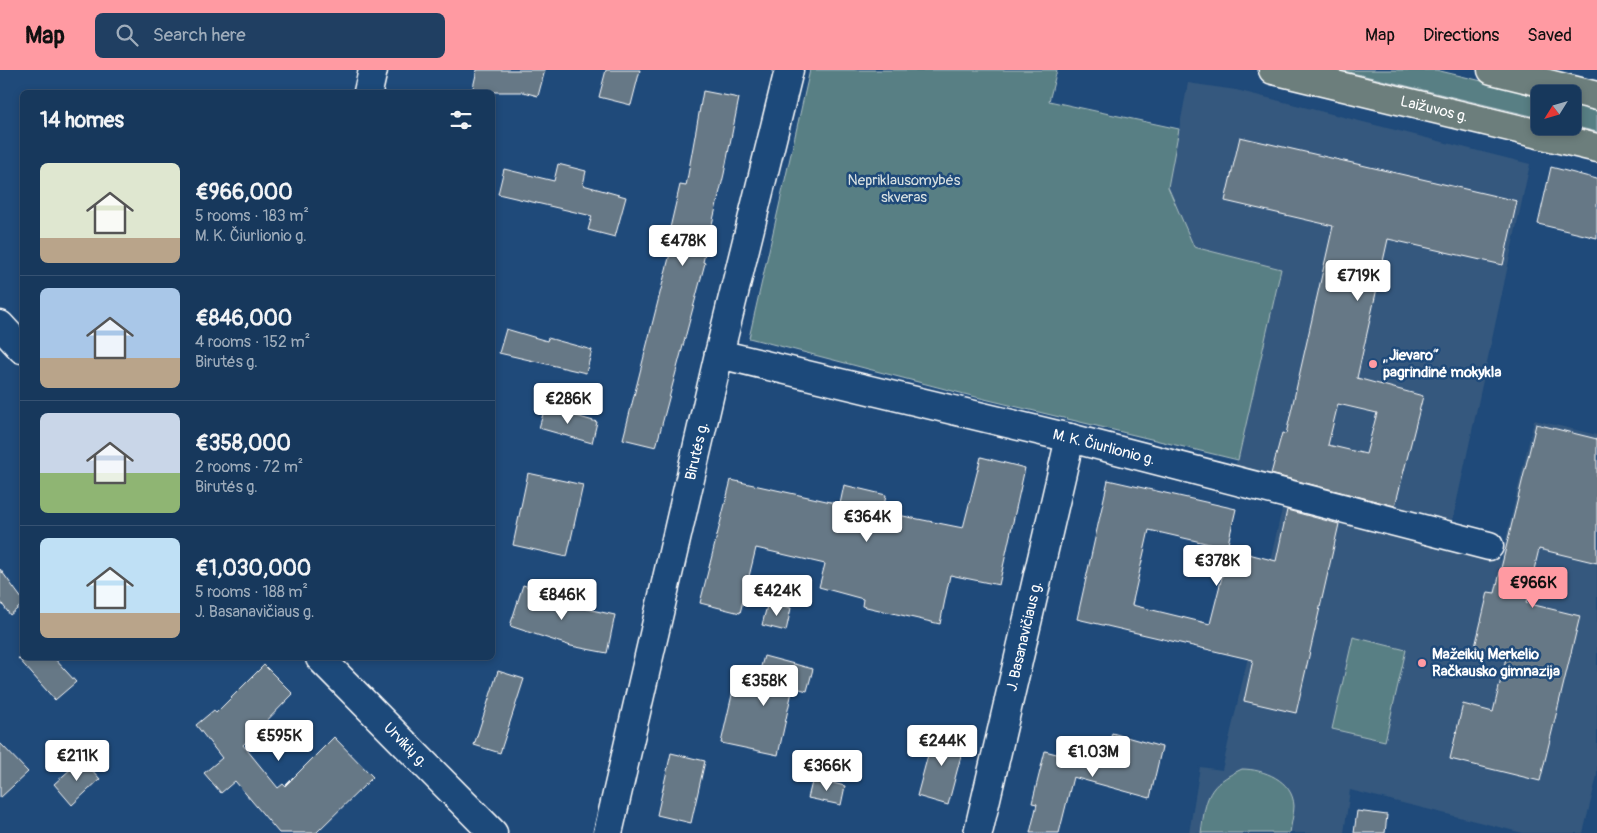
<!DOCTYPE html>
<meta charset="utf-8">
<style>
:root{--surface:#17385c;--page:#203f62;--text:#f1f3f6;--muted:#9eacbb;--line:#365272;--accent:#ff9aa2}
body{margin:0;font-family:Pangolin,sans-serif;background:var(--page);color:var(--text);height:100vh;display:flex;flex-direction:column;font-size:19px;white-space:nowrap}
*{box-sizing:border-box;margin:0}
p{font-size:16px;color:var(--muted)}
.icon{flex:none;width:28px;height:28px;fill:none;stroke:currentColor;stroke-width:2;stroke-linecap:round;stroke-linejoin:round}
.map{position:relative;flex:1;overflow:hidden}
.details{position:absolute;left:20px;top:20px;width:475px;height:570px;display:flex;flex-direction:column;background:var(--surface);border-radius:8px;box-shadow:0 2px 8px #0003,0 0 0 1px var(--line)}
.details>*{flex:none}
.needle{width:32px;rotate:233deg}
.fabs{position:absolute;left:1531px;top:15px;display:grid;gap:10px}
.fabs a{display:grid;place-items:center;width:50px;height:50px;border-radius:8px;background:var(--surface);box-shadow:0 2px 8px #0003,0 0 0 1px var(--line);font-size:25px}
.price{position:absolute;translate:-50% -42px;padding:0 11px;border-radius:5px;background:#fff;color:#222;font-size:16px;line-height:32px;filter:drop-shadow(0 1px 2px #0008)}
.price::after{content:'';position:absolute;left:50%;top:30px;width:15px;height:11px;margin-left:-8px;background:inherit;clip-path:polygon(0 0,100% 0,50% 100%)}
.price.selected{background:var(--accent);color:#111}
ul{padding:0;list-style:none}
li{display:flex;align-items:center;gap:15px;height:125px;padding:0 20px}
li+li{border-top:1px solid var(--line)}
li span{display:grid;place-items:center;flex:none;width:140px;height:100px;border-radius:8px;color:#555}
li>.icon{margin-inline-start:auto}
span .icon{width:60px;height:60px;fill:#fffc;stroke-width:1}
li b{font-size:21px}
h2{display:flex;justify-content:space-between;align-items:center;height:60px;padding:0 20px;font-size:21px}
header{display:flex;align-items:center;gap:30px;box-sizing:border-box;height:70px;padding:0 25px;background:var(--accent);color:#111}
header strong{font-size:24px}
nav{display:flex;gap:28px;margin-inline-start:auto;font-size:18px}
.search{width:350px;height:45px;background:var(--page);display:flex;align-items:center;gap:12px;box-sizing:border-box;padding:0 18px;border-radius:8px;color:var(--muted);font-size:19px}
.map>svg:first-child{display:block}
.built{fill:#34587e}
.green{fill:#597f84;stroke:#acbfc2}
.building{fill:#667886;stroke:#fff;fill-rule:evenodd}
.lines{fill:none;stroke-linecap:round;stroke-linejoin:round}
.minor-casing{stroke:#fff;stroke-width:31}
.major-casing{stroke:#fff;stroke-width:31}
.minor{stroke:#1f4a7a;stroke-width:28}
.major{stroke:#6c7e7c;stroke-width:28}
.poi-dot{fill:#ff9aa2;stroke:#1f4a7a;stroke-width:2}
.labels{text-anchor:middle;dominant-baseline:central;stroke-width:5;stroke-linejoin:round;paint-order:stroke}
.street-label{font-size:15px;fill:#fff;stroke:#1f4a7a}
.park-label{font-size:15px;fill:#d6dfe0;stroke:#1f4a7a}
.poi-label{font-size:15px;font-weight:bold;fill:#fff;stroke:#1f4a7a;text-anchor:start}
</style>
<header>
<strong>Map</strong>
<div class="search"><svg class="icon" aria-label="search" viewBox="0 0 24 24"><circle cx="10" cy="10" r="6"/><path d="M15 15l6 6"/></svg>Search here</div>
<nav><a>Map</a><a>Directions</a><a>Saved</a></nav>
</header>
<div class="map">
<svg width="1597" height="763" viewBox="0 0 1597 763">
<rect width="100%" height="100%" fill="#1f4a7a"/>
<filter id="ink" filterUnits="userSpaceOnUse"><feTurbulence type="fractalNoise" baseFrequency=".02" numOctaves="2"/><feDisplacementMap in="SourceGraphic" scale="10" xChannelSelector="R" yChannelSelector="G"/><feConvolveMatrix kernelMatrix="1 2 1 2 8 2 1 2 1" color-interpolation-filters="sRGB"/></filter>
<g filter="url(#ink)">
<g class="built">
<path d="M1188,13L1236,20L1530,94L1451,458L1234,402L1281,199L1194,178L1168,117Z"/>
<path d="M1534,350L1597,365V706L1583,763H1523L1350,720L1344,763H1189L1200,697L1222,700L1283,435L1501,490Z"/>
</g>
<g class="green">
<path d="M810,0H1057L1049,31L1179,59L1168,117L1194,177L1281,199L1238,390L972,326L749,268Z"/>
<path d="M1340,0H1436L1540,25V48Z"/>
<path d="M1572,33L1597,39V62L1573,56Z"/>
<path d="M1353,567L1406,580L1385,671L1332,659Z"/>
<path d="M1242,699C1263,699 1293,710 1294,736C1294,744 1291,754 1290,763H1201C1206,727 1207,715 1242,699Z"/>
</g>
<g class="building">
<path d="M477,0H545L538,26L523,22H472Z"/>
<path d="M606,0H640L631,35L599,27Z"/>
<path d="M703,21L739,28L724,104L703,192L705,193L656,377L623,369L673,172L667,171L680,115L686,116Z"/>
<path d="M1240,67L1517,131L1503,195L1388,169L1357,308L1423,326L1395,436L1271,404L1282,363L1286,364L1333,156L1225,131ZM1338,334L1377,343L1366,384L1328,375Z"/>
<path d="M558,94L586,101L583,115L626,127L615,167L588,160L592,146L498,124L504,99L554,111Z"/>
<path d="M1551,97L1597,109V168L1538,154Z"/>
<path d="M506,259L547,271L548,268L592,280L586,303L499,283Z"/>
<path d="M545,337L597,352L592,373L539,358Z"/>
<path d="M1536,354L1597,369V493L1539,479L1526,533L1580,546L1540,711L1450,689L1463,634L1493,642L1506,588L1474,581L1488,522L1495,523Z"/>
<path d="M981,387L1025,398L999,515L950,505L940,554L862,536L863,529L819,517L825,494L756,478L740,543L700,533L731,410L840,434L844,415L886,425L883,442L963,458Z"/>
<path d="M528,403L583,415L567,487L513,475Z"/>
<path d="M1108,410L1236,439L1227,478L1149,460L1132,535L1210,554L1229,479L1276,491L1287,440L1339,454L1296,643L1244,631L1253,590L1077,549Z"/>
<path d="M0,499L22,529V535L10,545L0,531Z"/>
<path d="M523,515L552,524L550,531L615,545L607,583L571,576L510,556Z"/>
<path d="M768,532L791,538L786,561L762,555Z"/>
<path d="M764,586L813,599L807,621L793,617L778,685L721,673L734,616L754,621Z"/>
<path d="M18,588H54L76,612L55,630Z"/>
<path d="M264,595L293,624L243,675L278,718L283,714L285,716L334,667L373,707L316,763H279L235,711L221,723L204,703L222,688L196,655L214,640L216,643Z"/>
<path d="M498,601L524,609L500,683L474,675Z"/>
<path d="M935,659L966,667L948,735L917,726Z"/>
<path d="M1112,663L1162,677L1150,728L1073,707L1059,763H1030L1037,734L1032,733L1045,681L1103,696Z"/>
<path d="M0,673L28,702L0,728Z"/>
<path d="M671,683L705,691L691,753L657,745Z"/>
<path d="M82,689L100,709L72,735L54,714Z"/>
<path d="M813,708L845,716L841,735L808,728Z"/>
<path d="M1357,741L1387,745L1385,763H1354Z"/>
</g>
<g class="lines">
<g class="minor-casing">
<g id="minor">
<path d="M368,22L373,0"/>
<path d="M0,255L22,279"/>
<path id="s1" d="M719,284L1070,368L1489,476"/>
<path id="s2" d="M320,588L493,763"/>
<path id="s3" d="M608,763L719,284L789,0"/>
<path id="s4" d="M978,763L1070,368"/>
</g>
</g>
<g class="major-casing">
<g id="major">
<path id="s5" d="M1273,0L1597,78"/>
<path d="M1492,0L1597,26"/>
</g>
</g>
<use href="#minor" class="minor"/>
<use href="#major" class="major"/>
</g>
</g>
<g class="poi-dot">
<circle cx="1373" cy="294" r="5"/>
<circle cx="1422" cy="593" r="5"/>
</g>
<g class="labels">
<g class="street-label">
<text stroke="none"><textPath href="#s5" startOffset="166">Laižuvos g.</textPath></text>
<text stroke="none"><textPath href="#s1" startOffset="396">M. K. Čiurlionio g.</textPath></text>
<text stroke="none"><textPath href="#s3" startOffset="392">Birutės g.</textPath></text>
<text stroke="none"><textPath href="#s4" startOffset="202">J. Basanavičiaus g.</textPath></text>
<text stroke="none"><textPath href="#s2" startOffset="122">Urvikių g.</textPath></text>
</g>
<g class="park-label">
<text x="904" y="110">Nepriklausomybės<tspan x="904" dy="17">skveras</tspan></text>
</g>
<g class="poi-label">
<text x="1383" y="285">„Jievaro“<tspan x="1383" dy="17">pagrindinė mokykla</tspan></text>
<text x="1432" y="584">Mažeikių Merkelio<tspan x="1432" dy="17">Račkausko gimnazija</tspan></text>
</g>
</g>
</svg>
<div class="fabs">
<a><svg class="needle" viewBox="-14 -14 28 28"><path d="M0-13l5 13h-10z" fill="#e53935"/><path d="M0 13l5-13h-10z" fill="#9eacbb"/></svg></a>
</div>
<b class="price" style="left:683px;top:197px">€478K</b>
<b class="price" style="left:1358px;top:232px">€719K</b>
<b class="price" style="left:568px;top:355px">€286K</b>
<b class="price" style="left:867px;top:473px">€364K</b>
<b class="price" style="left:1217px;top:517px">€378K</b>
<b class="price selected" style="left:1533px;top:539px">€966K</b>
<b class="price" style="left:777px;top:547px">€424K</b>
<b class="price" style="left:562px;top:551px">€846K</b>
<b class="price" style="left:764px;top:637px">€358K</b>
<b class="price" style="left:279px;top:692px">€595K</b>
<b class="price" style="left:942px;top:697px">€244K</b>
<b class="price" style="left:1093px;top:708px">€1.03M</b>
<b class="price" style="left:77px;top:712px">€211K</b>
<b class="price" style="left:827px;top:722px">€366K</b>
<section class="details">
<h2>14 homes<svg class="icon" aria-label="filters" viewBox="0 0 24 24"><path d="M4 7h16M4 17h16"/><circle cx="9" cy="7" r="2"/><circle cx="15" cy="17" r="2"/></svg></h2>
<ul>
<li><span style="background:linear-gradient(#dfe7d0 75%,#b9a48a 0)"><svg class="icon" aria-label="home" viewBox="0 0 24 24"><path d="M3 11l9-7 9 7M6 9v11h12V9"/></svg></span><div><b>€966,000</b><p>5 rooms · 183 m²</p><p>M. K. Čiurlionio g.</p></div></li>
<li><span style="background:linear-gradient(#a9c7e8 70%,#b9a48a 0)"><svg class="icon" aria-label="home" viewBox="0 0 24 24"><path d="M3 11l9-7 9 7M6 9v11h12V9"/></svg></span><div><b>€846,000</b><p>4 rooms · 152 m²</p><p>Birutės g.</p></div></li>
<li><span style="background:linear-gradient(#c9d6e8 60%,#8fb573 0)"><svg class="icon" aria-label="home" viewBox="0 0 24 24"><path d="M3 11l9-7 9 7M6 9v11h12V9"/></svg></span><div><b>€358,000</b><p>2 rooms · 72 m²</p><p>Birutės g.</p></div></li>
<li><span style="background:linear-gradient(#bfe0f5 75%,#b9a48a 0)"><svg class="icon" aria-label="home" viewBox="0 0 24 24"><path d="M3 11l9-7 9 7M6 9v11h12V9"/></svg></span><div><b>€1,030,000</b><p>5 rooms · 188 m²</p><p>J. Basanavičiaus g.</p></div></li>
</ul>
</section>
</div>
